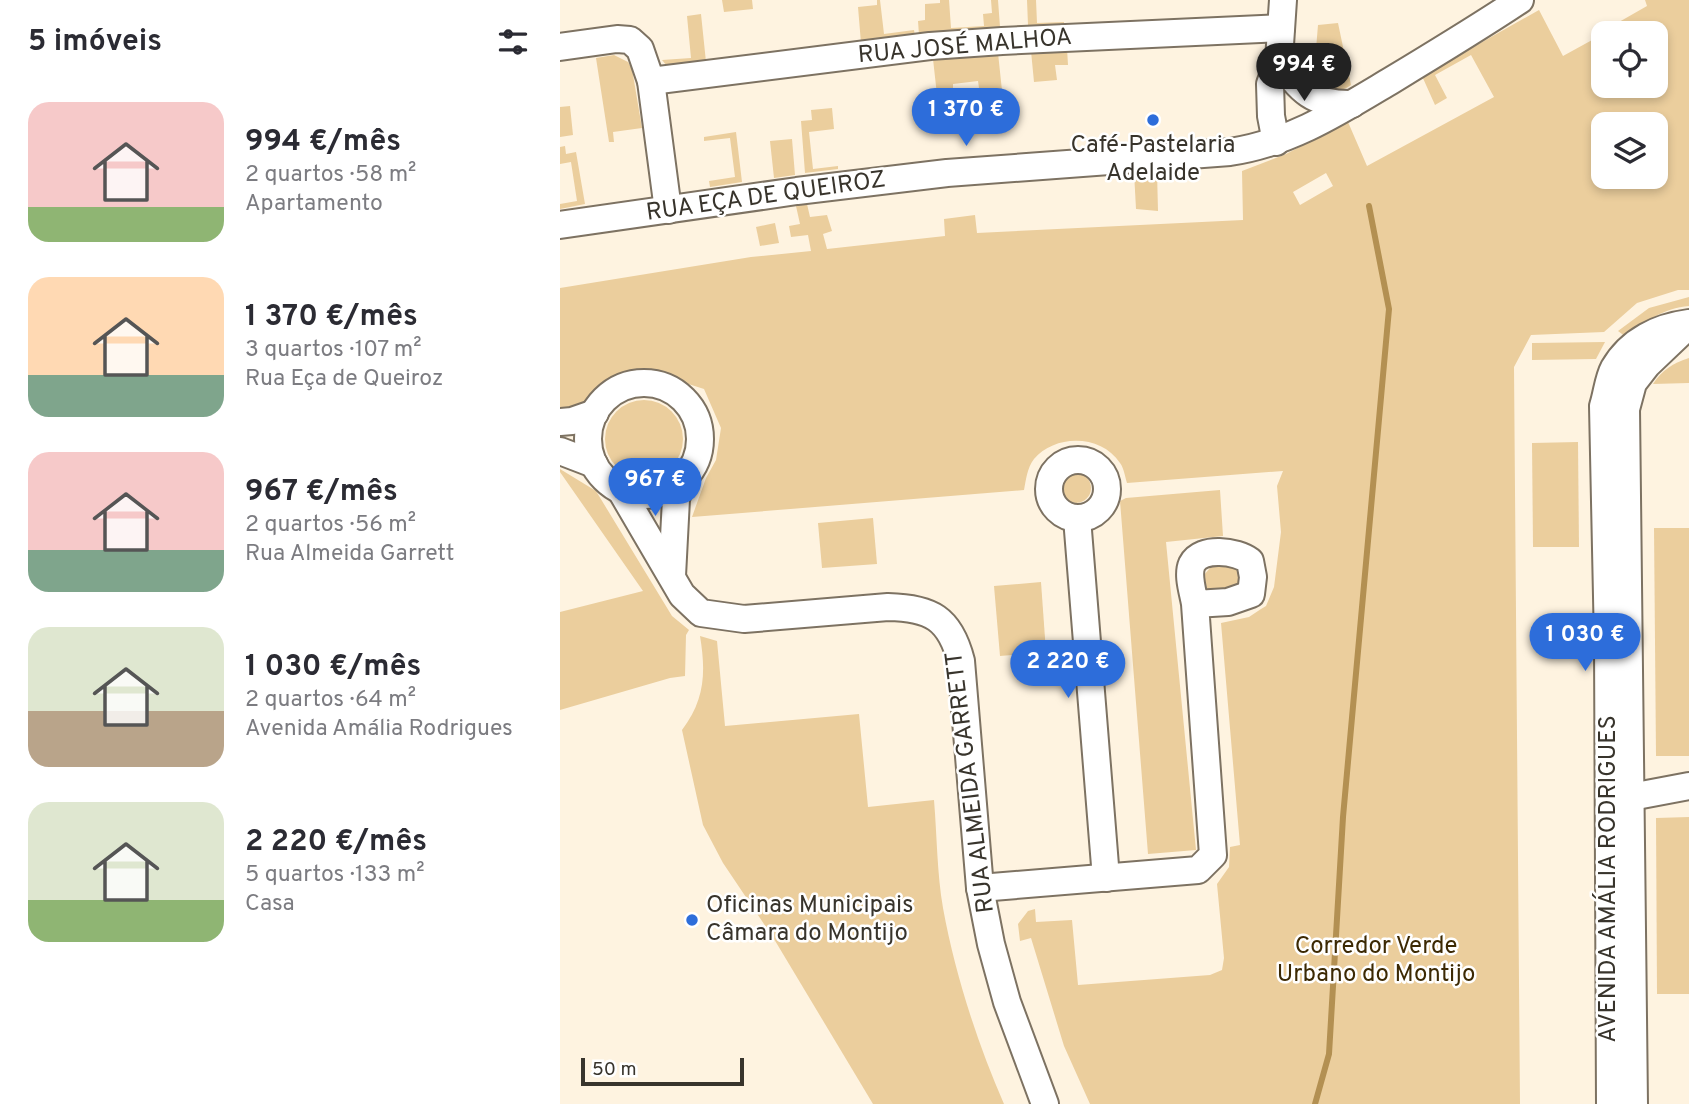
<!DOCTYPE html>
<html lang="pt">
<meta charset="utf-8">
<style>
:root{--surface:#fff;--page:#f2f2f3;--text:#2b2b33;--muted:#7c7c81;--accent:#2d6dda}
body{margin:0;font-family:Overpass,sans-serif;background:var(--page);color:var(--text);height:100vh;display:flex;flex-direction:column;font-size:26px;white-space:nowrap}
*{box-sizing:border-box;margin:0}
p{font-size:23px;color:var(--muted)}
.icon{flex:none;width:38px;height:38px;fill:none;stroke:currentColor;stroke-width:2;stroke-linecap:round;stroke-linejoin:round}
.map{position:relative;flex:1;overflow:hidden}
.sheet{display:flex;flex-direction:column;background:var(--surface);width:560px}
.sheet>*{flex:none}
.controls{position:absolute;left:1031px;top:21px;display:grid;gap:14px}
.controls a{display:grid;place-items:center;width:77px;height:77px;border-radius:14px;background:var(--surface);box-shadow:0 4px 10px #0003;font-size:35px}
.scale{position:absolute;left:21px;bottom:18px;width:163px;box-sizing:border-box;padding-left:7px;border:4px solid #38342c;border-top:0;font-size:19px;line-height:24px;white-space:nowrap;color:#38342c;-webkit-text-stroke:5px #fff;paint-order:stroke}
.price{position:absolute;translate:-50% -60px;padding:0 16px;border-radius:24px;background:var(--accent);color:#fff;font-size:23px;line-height:46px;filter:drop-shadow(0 2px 4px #0008)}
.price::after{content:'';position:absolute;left:50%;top:42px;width:21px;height:16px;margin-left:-10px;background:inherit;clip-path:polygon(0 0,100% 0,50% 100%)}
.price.on{background:#222;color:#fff}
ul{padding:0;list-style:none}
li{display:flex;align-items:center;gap:21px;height:175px;padding:0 28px}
li span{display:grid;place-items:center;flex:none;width:196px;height:140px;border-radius:21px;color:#555}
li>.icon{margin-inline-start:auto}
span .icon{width:84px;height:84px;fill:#fffc;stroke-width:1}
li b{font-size:30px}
h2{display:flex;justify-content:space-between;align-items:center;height:84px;padding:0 28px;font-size:30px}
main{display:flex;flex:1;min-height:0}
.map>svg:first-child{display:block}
.green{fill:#ebce9d;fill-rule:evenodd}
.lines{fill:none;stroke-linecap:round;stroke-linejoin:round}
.stream{stroke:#b39052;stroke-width:6}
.minor-casing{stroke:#7d7262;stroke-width:30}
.minor{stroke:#fff;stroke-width:26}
.poi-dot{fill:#2d6dda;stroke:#fff;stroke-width:2.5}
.labels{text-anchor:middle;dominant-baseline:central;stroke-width:5;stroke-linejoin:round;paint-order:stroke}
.street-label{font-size:24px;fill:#38342c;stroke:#fff}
.poi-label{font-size:24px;fill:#38342c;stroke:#fff}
.park-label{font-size:24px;fill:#3c2903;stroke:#fff}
</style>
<main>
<section class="sheet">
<h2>5 imóveis<svg class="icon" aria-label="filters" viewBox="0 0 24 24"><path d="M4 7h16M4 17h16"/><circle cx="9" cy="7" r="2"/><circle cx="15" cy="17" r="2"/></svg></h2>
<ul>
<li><span style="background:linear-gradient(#f6c9c9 75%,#8fb573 0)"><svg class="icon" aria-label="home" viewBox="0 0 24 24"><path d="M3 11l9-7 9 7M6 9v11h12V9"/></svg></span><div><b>994 €/mês</b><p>2 quartos · 58 m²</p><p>Apartamento</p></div></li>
<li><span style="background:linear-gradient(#ffd9b3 70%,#7fa58c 0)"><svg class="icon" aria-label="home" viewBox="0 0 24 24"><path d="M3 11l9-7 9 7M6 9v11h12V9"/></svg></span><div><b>1 370 €/mês</b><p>3 quartos · 107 m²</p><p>Rua Eça de Queiroz</p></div></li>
<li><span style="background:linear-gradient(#f6c9c9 70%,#7fa58c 0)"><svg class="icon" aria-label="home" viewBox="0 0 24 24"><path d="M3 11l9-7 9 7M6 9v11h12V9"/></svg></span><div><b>967 €/mês</b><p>2 quartos · 56 m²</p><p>Rua Almeida Garrett</p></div></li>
<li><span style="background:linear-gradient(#dfe7d0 60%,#b9a48a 0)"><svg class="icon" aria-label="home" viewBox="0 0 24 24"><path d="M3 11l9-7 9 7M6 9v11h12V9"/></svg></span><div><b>1 030 €/mês</b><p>2 quartos · 64 m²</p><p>Avenida Amália Rodrigues</p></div></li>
<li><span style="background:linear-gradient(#dfe7d0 70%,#8fb573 0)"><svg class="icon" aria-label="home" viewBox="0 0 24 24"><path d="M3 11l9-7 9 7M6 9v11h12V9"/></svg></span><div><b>2 220 €/mês</b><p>5 quartos · 133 m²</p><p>Casa</p></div></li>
</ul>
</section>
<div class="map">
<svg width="1129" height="1104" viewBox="0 0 1129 1104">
<rect width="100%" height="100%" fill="#fef3e0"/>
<g class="green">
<path d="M162,0H192L193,9L164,12Z"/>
<path d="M317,0H320L324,34L354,30L355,36L301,43L298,7L317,5Z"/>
<path d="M380,0H389L391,28L424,26L423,14L432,13L431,0H438L440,27L468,25L467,0H476L477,23L504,22V25L359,35L358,21L365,20V4L380,3Z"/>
<path d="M1085,0H1129V290H1118L1077,303L1044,332L971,335L954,367L960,1104H530L504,1046L471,938L460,941L458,924L468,911L475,909L476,922L512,920L518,985L650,975L662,970L664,958L657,884L669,867L670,847L680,845L661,623L689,617L701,609L706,606L714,587L721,532L717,486L723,471L567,483C565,477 564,468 560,463C541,434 495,434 474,459C467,468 466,480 464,490L132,517L146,478L156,460L161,428L144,389L91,372L53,377L21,408L0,414V288L191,257L251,251L248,235L231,237L229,226L240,224L236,206L247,204L250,217L267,215L272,231L263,234L267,249L385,236L384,219L415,215L417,233L683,220L682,171L726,154L788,122L807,166L934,97L911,55L875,75L887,98L875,105L862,76L979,10L1003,56L1043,34V86H1096V33H1045L1060,25L1059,22L1087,6ZM1043,124H1096V177H1043ZM766,173L773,186L740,205L733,192Z"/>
<path d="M141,14L146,62L107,66L102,60L131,58L127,16Z"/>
<path d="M778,23L791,85C768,102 744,79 740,57L756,49L758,25Z"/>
<path d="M507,48L508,65H495L497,80L474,82L471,51Z"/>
<path d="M438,53L443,100L421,102L418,81L393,84V93L377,95L373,59Z"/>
<path d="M54,55L68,62L72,69L82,128L53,132L54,142H49L36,58Z"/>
<path d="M10,106L13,135L0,137V107Z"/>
<path d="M272,108L274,129L249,132L253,169L278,166V169L245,173L241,121L252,120L251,110Z"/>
<path d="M176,132L182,182L150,187L149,181L175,177L170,138L144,141V137Z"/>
<path d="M232,139L235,175L214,178L210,141Z"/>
<path d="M5,146L6,154L16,152L25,204L0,209V204L17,201L11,162L0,164V147Z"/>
<path d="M597,171L598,211L576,209L574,172Z"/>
<path d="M215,223L219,243L200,246L196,227Z"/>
<path d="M1129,297V306C1104,308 1084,322 1066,337L1058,331L1089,308Z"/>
<path d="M1045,342L1036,359L972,360V343Z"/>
<path d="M1129,358V383L1093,384C1102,370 1113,363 1129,358Z"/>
<circle cx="84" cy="439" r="39"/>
<path d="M1018,442L1019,547H973L972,443Z"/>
<path d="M0,469L36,491L112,616L129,630L126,635L125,676L110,678L0,710V612L83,591L0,472Z"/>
<circle cx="516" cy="488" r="15"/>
<path d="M660,490L663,536L606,542L636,850L588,854L560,501L566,498Z"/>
<path d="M313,518L317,564L262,568L258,523Z"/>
<path d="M1094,528H1129V756H1096Z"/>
<path d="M678,566L684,587L651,592L646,589L643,576L651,567Z"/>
<path d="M481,582L486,652L440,656L434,586Z"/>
<path d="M140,636L157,641L165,726L299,714L308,807L374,800C377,836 377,873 383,908C395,974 417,1042 444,1104H313L214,939L163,863L143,825L122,730C145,700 146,672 140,636Z"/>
<path d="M1129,817V994H1097L1096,818Z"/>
</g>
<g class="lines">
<path class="stream" d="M755,1104L769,1054L783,817L829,309L809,206"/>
<g class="minor-casing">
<g id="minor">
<path d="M0,47L57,39L70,40L80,49L91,81L108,210"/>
<path d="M719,60C740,91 753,105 792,104"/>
<path d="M91,81L370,46L442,41L721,28"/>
<path d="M716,142L711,116L710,84L719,60L723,0"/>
<path d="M0,225L237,191L387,173L670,152C731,143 780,111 832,80C875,54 918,28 960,0"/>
<circle cx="84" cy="439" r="56"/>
<path d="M0,422L12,421L35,413"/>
<path d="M0,451L34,464"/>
<circle cx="518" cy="489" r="29"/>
<path d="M60,489L122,595L141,613L184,619L328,607C371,608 390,618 401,661L420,888L431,944L447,1002L485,1104"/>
<path d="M517,518L546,878"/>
<path d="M112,576L116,499L122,481"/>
<path d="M1055,800L1129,786"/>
<path d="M420,888L638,870L653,855L635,604C633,592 627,575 632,564C641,546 677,551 690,561L693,577L691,594L668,602L635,604"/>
<path d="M1050,1104L1048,644L1043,406C1047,394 1048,379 1054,368C1070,340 1099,327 1129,323"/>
<path d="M1074,1104L1066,409L1073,383L1087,365L1129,325"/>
</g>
</g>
<use href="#minor" class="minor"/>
</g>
<g class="poi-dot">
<circle cx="593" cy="120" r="7"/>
<circle cx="132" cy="920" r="7"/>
</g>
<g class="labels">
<g class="street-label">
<text transform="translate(405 47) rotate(-5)">RUA JOSÉ MALHOA</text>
<text transform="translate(206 197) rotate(-8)">RUA EÇA DE QUEIROZ</text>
<text transform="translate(411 782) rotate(-97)">RUA ALMEIDA GARRETT</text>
<text transform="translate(1049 879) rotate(-90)">AVENIDA AMÁLIA RODRIGUES</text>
</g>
<g class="poi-label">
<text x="593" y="146">Café-Pastelaria<tspan x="593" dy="28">Adelaide</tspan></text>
<text x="146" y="906" text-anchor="start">Oficinas Municipais<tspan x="146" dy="28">Câmara do Montijo</tspan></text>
</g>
<g class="park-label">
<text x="816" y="947">Corredor Verde<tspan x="816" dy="28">Urbano do Montijo</tspan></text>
</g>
</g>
</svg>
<div class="controls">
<a><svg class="icon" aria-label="locate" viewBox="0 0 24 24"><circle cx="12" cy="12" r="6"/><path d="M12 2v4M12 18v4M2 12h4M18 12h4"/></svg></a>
<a><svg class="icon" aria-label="layers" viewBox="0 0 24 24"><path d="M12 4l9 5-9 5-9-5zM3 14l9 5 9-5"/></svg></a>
</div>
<div class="scale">50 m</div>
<b class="price on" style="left:744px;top:103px">994 €</b>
<b class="price" style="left:406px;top:148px">1 370 €</b>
<b class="price" style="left:95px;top:518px">967 €</b>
<b class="price" style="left:1025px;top:673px">1 030 €</b>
<b class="price" style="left:508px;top:700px">2 220 €</b>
</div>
</main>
